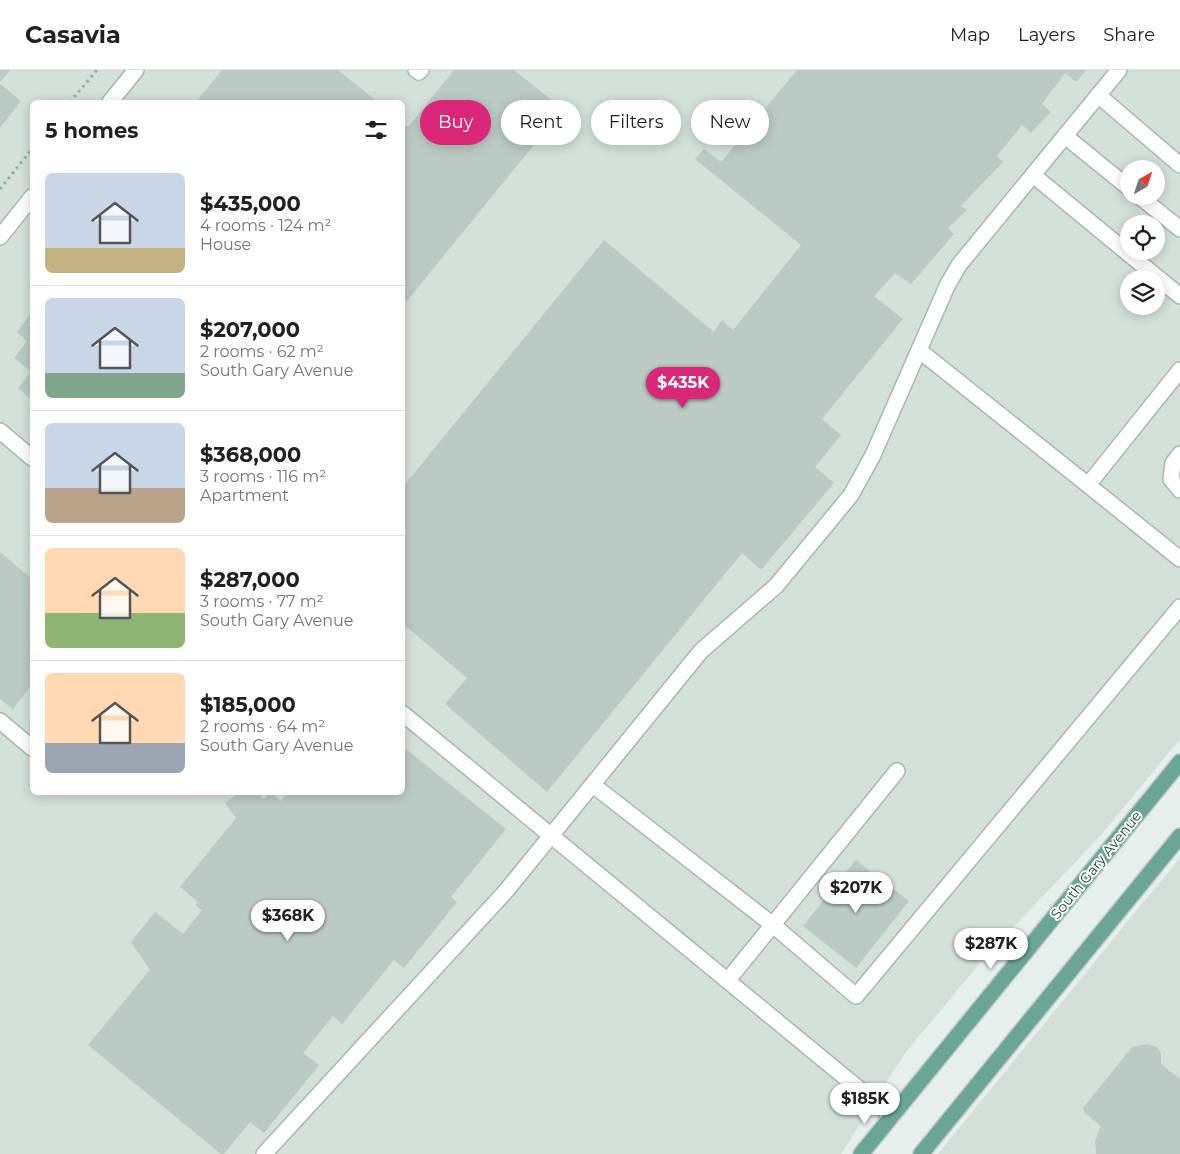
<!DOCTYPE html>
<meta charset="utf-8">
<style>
:root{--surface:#fff;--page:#f2f2f2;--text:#202124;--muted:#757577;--line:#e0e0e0;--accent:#db2777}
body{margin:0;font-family:Montserrat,sans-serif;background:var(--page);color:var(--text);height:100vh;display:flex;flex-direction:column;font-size:19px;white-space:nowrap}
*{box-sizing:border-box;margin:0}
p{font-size:16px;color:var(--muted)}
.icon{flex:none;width:28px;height:28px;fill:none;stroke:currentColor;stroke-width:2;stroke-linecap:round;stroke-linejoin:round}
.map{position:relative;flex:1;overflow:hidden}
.panel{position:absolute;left:30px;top:30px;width:375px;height:695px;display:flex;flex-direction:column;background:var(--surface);border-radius:8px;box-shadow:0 2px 12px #0003}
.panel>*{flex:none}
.guide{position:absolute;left:420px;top:30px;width:475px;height:45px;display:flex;gap:10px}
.needle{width:32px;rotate:39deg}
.controls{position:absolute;left:1120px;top:90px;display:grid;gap:10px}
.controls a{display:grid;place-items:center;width:45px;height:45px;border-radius:50%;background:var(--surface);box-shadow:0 2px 12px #0003;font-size:25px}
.price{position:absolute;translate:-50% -42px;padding:0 11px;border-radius:18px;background:#fff;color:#222;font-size:16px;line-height:32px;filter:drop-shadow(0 1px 2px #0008)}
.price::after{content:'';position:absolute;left:50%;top:30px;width:15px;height:11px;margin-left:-8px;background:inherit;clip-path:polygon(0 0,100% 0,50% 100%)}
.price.active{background:var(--accent);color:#fff}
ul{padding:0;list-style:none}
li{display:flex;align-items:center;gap:15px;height:125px;padding:0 15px}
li+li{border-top:1px solid var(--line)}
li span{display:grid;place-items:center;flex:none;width:140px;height:100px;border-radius:8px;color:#555}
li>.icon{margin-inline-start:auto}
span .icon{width:60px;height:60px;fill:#fffc;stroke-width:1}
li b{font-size:21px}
h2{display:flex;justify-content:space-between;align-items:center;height:60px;padding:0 15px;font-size:21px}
.tag{padding:0 18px;border-radius:22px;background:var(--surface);box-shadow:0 2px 12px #0003;font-size:18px;line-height:45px}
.tag.active{background:var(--accent);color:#fff}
header{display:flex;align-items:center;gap:30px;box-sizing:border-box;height:70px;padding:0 25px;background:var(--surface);border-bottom:1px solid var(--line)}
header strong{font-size:24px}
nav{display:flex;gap:28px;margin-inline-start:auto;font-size:18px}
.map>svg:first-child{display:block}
.built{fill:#d4dfda;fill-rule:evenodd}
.building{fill:#bbcac4}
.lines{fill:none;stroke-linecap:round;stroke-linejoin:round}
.minor-casing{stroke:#a8b8b2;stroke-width:18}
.major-casing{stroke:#c2cac8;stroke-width:18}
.path{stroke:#86b3a5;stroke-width:3;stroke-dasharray:2.5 4;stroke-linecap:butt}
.minor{stroke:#fff;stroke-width:15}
.major{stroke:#6aa596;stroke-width:15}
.labels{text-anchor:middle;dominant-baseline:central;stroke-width:4;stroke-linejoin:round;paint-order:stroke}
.street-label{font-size:14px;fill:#24423a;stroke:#f7fbf9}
</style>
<header>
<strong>Casavia</strong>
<nav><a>Map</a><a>Layers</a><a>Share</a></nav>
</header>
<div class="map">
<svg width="1180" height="1084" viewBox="0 0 1180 1084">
<rect width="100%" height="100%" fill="#e6efeb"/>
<g class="built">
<path d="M0,0H1180V669L1101,765L985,887L905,983L841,1084H0ZM32,32H402V722H32ZM1129,99H1156V126H1129ZM1129,154H1156V181H1129ZM1129,209H1156V236H1129Z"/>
<path d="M1180,788V1084H938L1132,846Z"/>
</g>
<g class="building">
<path d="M0,0H10L0,12Z"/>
<path d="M222,0H338L378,32H196Z"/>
<path d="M454,0H514L563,39L402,237V53L408,57Z"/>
<path d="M797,0H1086L1076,12L1065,3L1042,34L1051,42L1031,63L1022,55L997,86L1003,92L961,136L967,140L948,158L954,164L911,214L895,203L874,226L903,249L822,349L841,365L815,397L834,413L761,500L742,483L547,722L445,634L467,608L402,553V418L604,170L714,262L722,250L733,260L801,175L695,89L704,79L721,92Z"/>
<path d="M0,14L21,31L0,58Z"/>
<path d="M32,242V330L18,318L31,302L14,288L27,271L17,262Z"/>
<path d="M0,482L32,509V615L13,639L0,629Z"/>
<path d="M402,676L506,759L451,827L457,832L404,898L394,890L342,954L333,946L303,983L319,995L264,1063L250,1052L224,1084H221L88,975L150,900L131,872L155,842L183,864L202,840L195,835L198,832L180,817L236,748L225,733L240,722H256L264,729L270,722L281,731L288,722H402Z"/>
<path d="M856,790L909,831L856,898L803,856Z"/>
<path d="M1147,974L1157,977L1161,984V994L1180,1009V1084H1096L1095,1071L1101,1056L1084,1042L1083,1038L1132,977Z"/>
</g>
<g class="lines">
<g class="minor-casing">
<g id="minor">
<path d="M416,0L419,2L421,0"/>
<path d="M1098,25L1180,95"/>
<path d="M110,32L136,0"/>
<path d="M1065,66L1129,118"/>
<path d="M1033,105L1180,226"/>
<path d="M1139,126L1180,159"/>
<path d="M0,167L32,127"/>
<path d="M920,281L1088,415L1180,300"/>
<path d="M0,361L32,388"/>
<path d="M1180,384L1173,393L1171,409L1180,420"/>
<path d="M1088,415L1180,489"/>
<path d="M402,643L892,1046"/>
<path d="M0,651L32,678"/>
<path d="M593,715L773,855L856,926L1180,537"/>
<path d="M728,910L897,701"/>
<path d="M264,1084L506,821L701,581L776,516L851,425L873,385L947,216L959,195L1119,0"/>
</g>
</g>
<g class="major-casing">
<g id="major">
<path d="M861,1084L1180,692"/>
<path d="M921,1084L1180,766"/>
</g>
</g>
<g class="path">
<path d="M70,32L97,0"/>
<path d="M0,119L32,79"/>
</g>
<use href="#minor" class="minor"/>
<use href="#major" class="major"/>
</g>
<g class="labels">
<g class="street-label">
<text transform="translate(1096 795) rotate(-51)">South Gary Avenue</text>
</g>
</g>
</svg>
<div class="controls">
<a><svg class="needle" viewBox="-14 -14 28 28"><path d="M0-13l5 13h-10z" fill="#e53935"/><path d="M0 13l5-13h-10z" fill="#757577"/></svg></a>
<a><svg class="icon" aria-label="locate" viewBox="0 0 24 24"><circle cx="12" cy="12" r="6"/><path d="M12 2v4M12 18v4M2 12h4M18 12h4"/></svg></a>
<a><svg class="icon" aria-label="layers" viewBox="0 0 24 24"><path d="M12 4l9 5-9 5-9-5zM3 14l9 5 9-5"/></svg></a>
</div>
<b class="price active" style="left:683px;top:339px">$435K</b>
<b class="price" style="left:856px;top:844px">$207K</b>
<b class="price" style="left:288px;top:872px">$368K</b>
<b class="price" style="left:991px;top:900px">$287K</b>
<b class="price" style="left:865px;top:1055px">$185K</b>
<div class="guide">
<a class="tag active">Buy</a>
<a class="tag">Rent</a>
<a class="tag">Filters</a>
<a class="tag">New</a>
</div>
<section class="panel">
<h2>5 homes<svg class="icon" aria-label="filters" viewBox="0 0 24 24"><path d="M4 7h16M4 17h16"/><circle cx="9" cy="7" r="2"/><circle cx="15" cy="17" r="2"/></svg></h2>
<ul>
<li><span style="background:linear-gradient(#c9d6e8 75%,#c2b280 0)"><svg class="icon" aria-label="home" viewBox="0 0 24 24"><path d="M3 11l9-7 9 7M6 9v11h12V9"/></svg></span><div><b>$435,000</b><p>4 rooms · 124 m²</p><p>House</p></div></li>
<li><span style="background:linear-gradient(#c9d6e8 75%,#7fa58c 0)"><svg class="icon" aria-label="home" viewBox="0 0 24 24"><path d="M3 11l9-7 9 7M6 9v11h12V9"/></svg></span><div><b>$207,000</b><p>2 rooms · 62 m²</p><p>South Gary Avenue</p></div></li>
<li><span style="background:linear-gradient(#c9d6e8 65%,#b9a48a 0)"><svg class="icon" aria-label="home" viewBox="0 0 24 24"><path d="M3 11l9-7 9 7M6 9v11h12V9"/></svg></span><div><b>$368,000</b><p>3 rooms · 116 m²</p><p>Apartment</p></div></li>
<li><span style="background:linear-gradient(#ffd9b3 65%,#8fb573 0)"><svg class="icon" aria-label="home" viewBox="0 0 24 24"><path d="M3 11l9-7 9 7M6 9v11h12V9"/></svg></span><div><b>$287,000</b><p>3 rooms · 77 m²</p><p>South Gary Avenue</p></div></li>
<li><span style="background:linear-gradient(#ffd9b3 70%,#9aa5b1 0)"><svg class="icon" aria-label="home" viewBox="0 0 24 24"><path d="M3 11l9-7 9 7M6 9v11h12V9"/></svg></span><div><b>$185,000</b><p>2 rooms · 64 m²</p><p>South Gary Avenue</p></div></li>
</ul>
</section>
</div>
